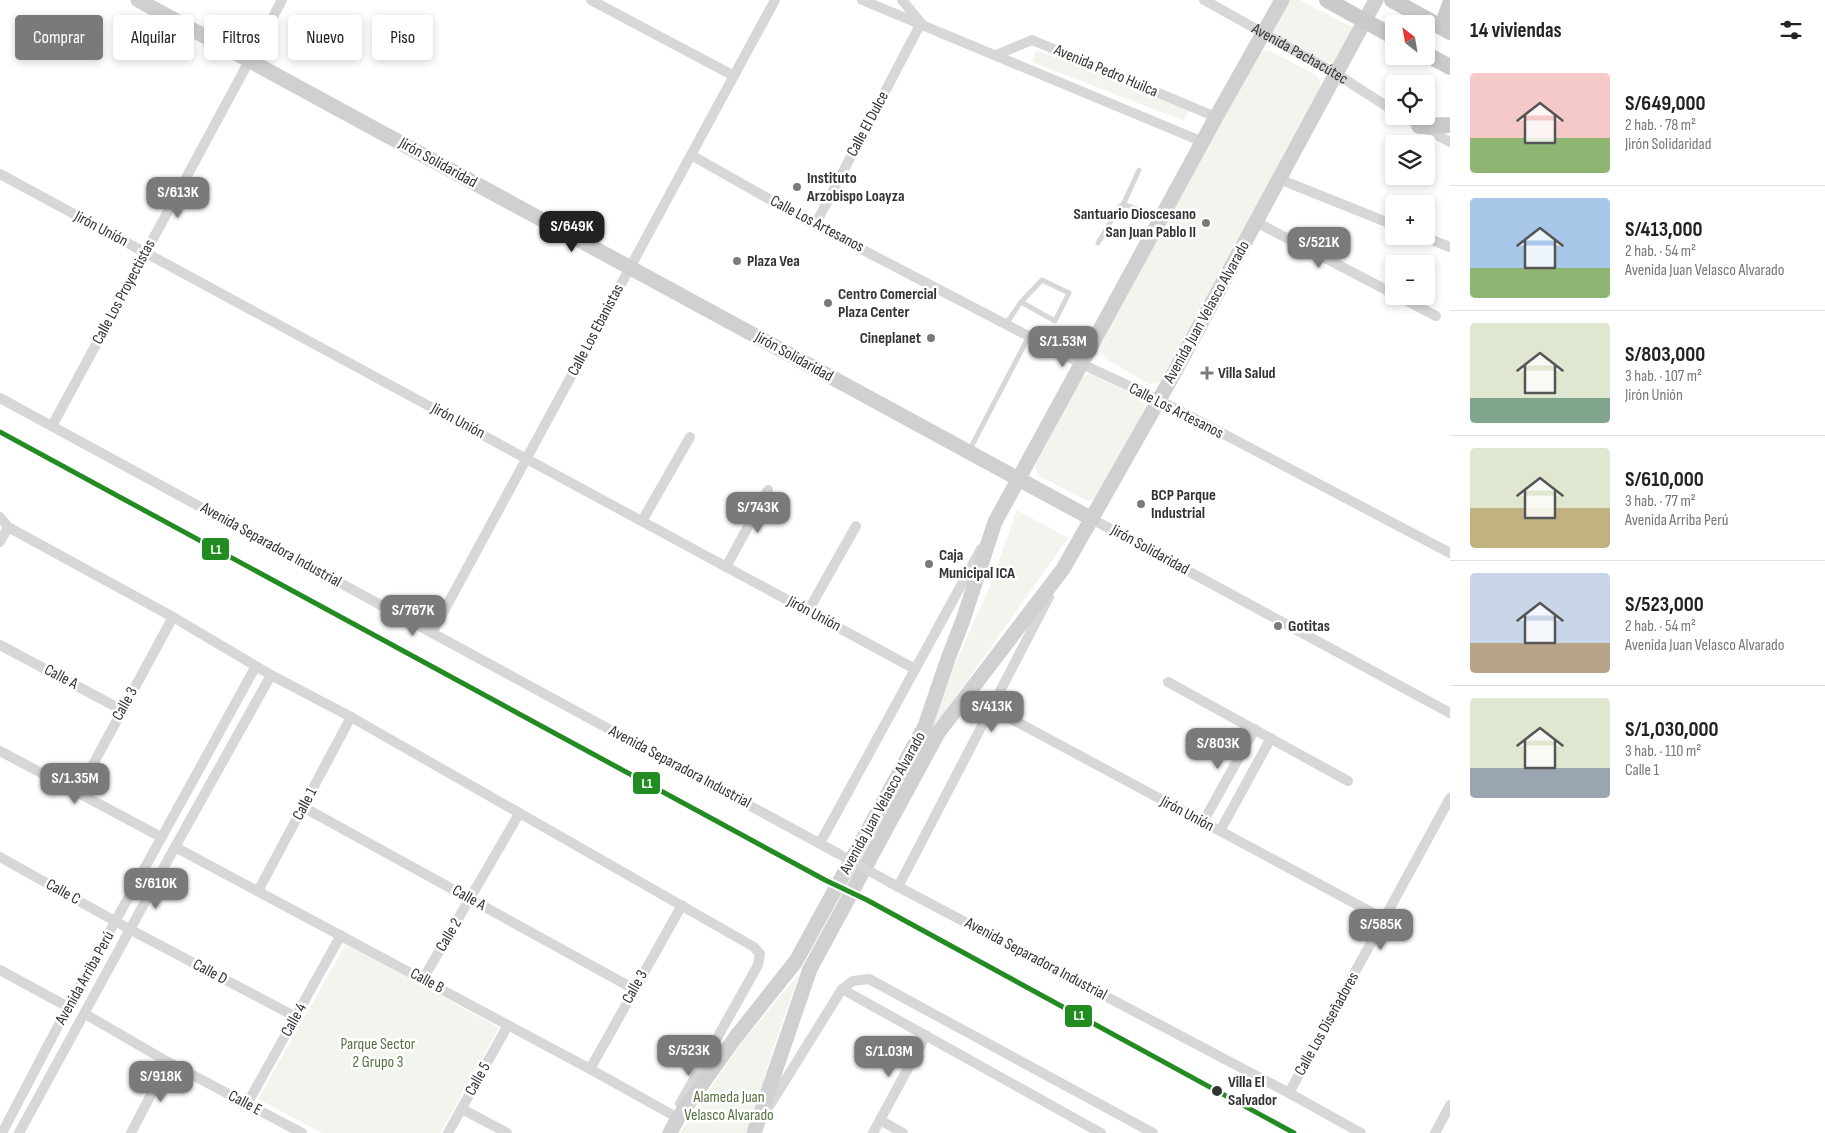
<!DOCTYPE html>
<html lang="es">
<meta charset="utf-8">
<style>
:root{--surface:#fff;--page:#f6f6f6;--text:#222;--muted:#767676;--line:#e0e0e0;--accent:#7a7a7a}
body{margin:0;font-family:"Sofia Sans Condensed",sans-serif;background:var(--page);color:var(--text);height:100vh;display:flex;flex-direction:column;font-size:19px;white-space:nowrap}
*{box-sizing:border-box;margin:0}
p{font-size:16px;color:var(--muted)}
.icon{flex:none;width:28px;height:28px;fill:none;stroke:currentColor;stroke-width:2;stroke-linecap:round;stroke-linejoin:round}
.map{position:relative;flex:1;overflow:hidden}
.side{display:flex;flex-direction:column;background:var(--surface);width:375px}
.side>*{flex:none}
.guide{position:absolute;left:15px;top:15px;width:475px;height:45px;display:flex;gap:10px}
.needle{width:32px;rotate:329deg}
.fabs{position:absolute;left:1385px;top:15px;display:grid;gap:10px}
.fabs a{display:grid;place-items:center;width:50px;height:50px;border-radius:5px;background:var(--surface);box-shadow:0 2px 8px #0003;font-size:25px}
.price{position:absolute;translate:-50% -42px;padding:0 11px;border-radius:10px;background:var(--accent);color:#fff;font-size:16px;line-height:32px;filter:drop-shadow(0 1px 2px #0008)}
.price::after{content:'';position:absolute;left:50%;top:30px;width:15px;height:11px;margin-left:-8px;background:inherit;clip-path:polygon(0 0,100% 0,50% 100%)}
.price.on{background:#222;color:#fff}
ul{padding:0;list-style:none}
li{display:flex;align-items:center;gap:15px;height:125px;padding:0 20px}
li+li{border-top:1px solid var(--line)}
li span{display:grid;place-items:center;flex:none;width:140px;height:100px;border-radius:5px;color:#555}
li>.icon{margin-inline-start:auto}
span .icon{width:60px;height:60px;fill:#fffc;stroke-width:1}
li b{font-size:21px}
h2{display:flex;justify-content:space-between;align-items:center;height:60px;padding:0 20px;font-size:21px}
.pill{padding:0 18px;border-radius:5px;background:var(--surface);box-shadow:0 2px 8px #0003;font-size:18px;line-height:45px}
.pill.on{background:var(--accent);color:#fff}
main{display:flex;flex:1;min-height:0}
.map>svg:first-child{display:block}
.green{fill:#f1f5ed}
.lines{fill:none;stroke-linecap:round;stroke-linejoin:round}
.lane{stroke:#d7d7d7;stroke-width:5}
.street{stroke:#d7d7d7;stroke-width:10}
.secondary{stroke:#d0d0d0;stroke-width:15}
.primary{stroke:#cacaca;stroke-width:16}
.street-bridge{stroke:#d7d7d7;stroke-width:10}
.metro-1-casing{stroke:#fff;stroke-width:9}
.metro-1{stroke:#228b22;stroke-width:5}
.poi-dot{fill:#7a7a7a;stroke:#fff;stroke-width:2}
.stop-dot{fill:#333;stroke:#fff;stroke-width:2}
.labels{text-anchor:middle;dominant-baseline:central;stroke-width:5;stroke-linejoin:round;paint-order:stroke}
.street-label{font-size:16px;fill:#333;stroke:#fff}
.poi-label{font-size:16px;font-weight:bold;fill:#333;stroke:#fff;text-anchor:start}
.park-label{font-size:16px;fill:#56703f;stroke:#fff}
.stop-label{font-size:16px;font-weight:bold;fill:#333;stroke:#fff;text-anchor:start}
.line-badge{stroke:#fff;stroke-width:2}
.badge-label{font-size:14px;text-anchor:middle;font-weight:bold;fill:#fff}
</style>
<main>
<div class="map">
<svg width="1450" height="1133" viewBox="0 0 1450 1133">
<rect width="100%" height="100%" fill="#fff"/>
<g class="green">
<path d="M1288,0H1300L1354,28L1333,65L1271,32Z"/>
<path d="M1036,50L1189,109L1184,121L1032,62Z"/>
<path d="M1268,50L1316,75L1320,82V91L1164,379L1157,383L1150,384L1106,359L1101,352V344L1255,58L1261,53Z"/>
<path d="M1089,373L1143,399L1145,411L1095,499L1088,501L1039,476L1035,466L1081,378Z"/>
<path d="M1017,510L1068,538L925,740L955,664L990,586Z"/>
<path d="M346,944L499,1028L440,1133H322L258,1099Z"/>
<path d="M799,974L774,1046L752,1119L746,1133H680L742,1042Z"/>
</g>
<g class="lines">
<g class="lane">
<path d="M1123,205L1139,170"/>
<path d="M1098,243L1120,206L1126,205L1159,217"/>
<path d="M1006,324L1021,302L1042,280L1069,293L1055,321L1021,302"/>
<path d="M969,451L1029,336"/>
</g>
<g class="street">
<path d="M591,0L734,76"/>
<path d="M862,0L1203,142"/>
<path id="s1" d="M1204,0L1335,73L1394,111"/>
<path d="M996,55L1032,40L1216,117"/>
<path d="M1403,116L1450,142"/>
<path d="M691,155L815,225L1082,364L1159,400L1450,553"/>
<path d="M0,174L915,669"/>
<path d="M1279,179L1394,225"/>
<path d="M1256,222L1394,294"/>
<path d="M815,225L921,23L902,0"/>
<path d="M1422,236L1450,247"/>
<path d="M1398,296L1436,316"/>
<path d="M0,398L837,853"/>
<path d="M52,426L282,0"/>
<path d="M0,517L8,527L173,617L271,675L351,717L754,947L760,954L758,965L680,1104"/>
<path d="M1092,519L1450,713"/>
<path d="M642,521L690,437"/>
<path d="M0,542L8,527"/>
<path d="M726,567L768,490"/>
<path d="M808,611L856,526"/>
<path d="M432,633L775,0"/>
<path d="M0,645L122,710"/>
<path d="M1168,682L1348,781"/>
<path d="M991,708L1384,919"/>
<path d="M0,751L161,837"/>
<path d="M78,792L173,617"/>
<path d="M303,807L634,989"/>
<path d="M1203,822L1255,729"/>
<path d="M1220,831L1271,738"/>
<path d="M820,843L981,549"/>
<path d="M175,847L590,1069L678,1118"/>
<path d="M0,857L131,930L296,1017"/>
<path d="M891,883L1289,1093L1361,1133"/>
<path d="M898,887L1049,597"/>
<path d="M258,891L351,717"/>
<path d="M0,970L68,1007"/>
<path d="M423,979L519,814"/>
<path d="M842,989L1101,1133"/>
<path d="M85,1014L168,1062L302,1133"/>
<path d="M590,1069L682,905"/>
<path d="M1289,1093L1450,798"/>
<path d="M247,1104L341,935"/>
<path d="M768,1108L842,989L853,981L869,979L1153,1133"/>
<path d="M462,1109L507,1133"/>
<path d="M880,1120L903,1133"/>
<path d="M2,1133L68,1007L256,666"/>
<path d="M19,1133L175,847L271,675"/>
<path d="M131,1133L168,1062"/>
<path d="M448,1133L508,1025"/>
<path d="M873,1133L926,1035"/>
<path d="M1435,1133L1450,1105"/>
</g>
<g class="secondary">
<path d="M138,0L1092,519"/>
<path d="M670,1133L678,1118L735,1038L796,961L925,726L949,656L963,620L995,522L1216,117L1282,0"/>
<path d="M754,1133L810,969L938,733L1063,569L1168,384L1376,0"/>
</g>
<g class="primary">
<path d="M1327,0L1394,37"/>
<path d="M1392,0L1450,32"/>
<path d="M1450,31L1445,18L1450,4"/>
<path d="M1426,54L1450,67"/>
<path d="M1419,126L1450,125"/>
</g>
<path class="street-bridge" d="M837,853L891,883"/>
<g class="metro-1-casing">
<path id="metro-1" d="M0,432L825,880L867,900L1294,1133"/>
</g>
<use href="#metro-1" class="metro-1"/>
</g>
<g class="poi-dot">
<circle cx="797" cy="187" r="5"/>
<circle cx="1206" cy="223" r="5"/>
<circle cx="737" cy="261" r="5"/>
<circle cx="828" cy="303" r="5"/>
<circle cx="931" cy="338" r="5"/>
<path d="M1204.5 365.5h5v5h5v5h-5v5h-5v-5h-5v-5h5z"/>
<circle cx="1141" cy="504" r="5"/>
<circle cx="929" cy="564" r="5"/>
<circle cx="1278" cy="626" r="5"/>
</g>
<circle class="stop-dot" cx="1217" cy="1091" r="6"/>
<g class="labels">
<g class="street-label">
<text stroke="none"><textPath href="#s1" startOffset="110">Avenida Pachacútec</textPath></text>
<text transform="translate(1106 71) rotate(23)">Avenida Pedro Huilca</text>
<text transform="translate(868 124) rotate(-62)">Calle El Dulce</text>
<text transform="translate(438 163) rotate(29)">Jirón Solidaridad</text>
<text transform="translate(817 224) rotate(28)">Calle Los Artesanos</text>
<text transform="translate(101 229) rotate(28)">Jirón Unión</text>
<text transform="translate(124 292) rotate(-62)">Calle Los Proyectistas</text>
<text transform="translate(1207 312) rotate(-61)">Avenida Juan Velasco Alvarado</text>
<text transform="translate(596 330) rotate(-62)">Calle Los Ebanistas</text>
<text transform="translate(794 357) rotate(29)">Jirón Solidaridad</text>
<text transform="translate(1176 411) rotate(27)">Calle Los Artesanos</text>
<text transform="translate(458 421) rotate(28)">Jirón Unión</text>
<text transform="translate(271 545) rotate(29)">Avenida Separadora Industrial</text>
<text transform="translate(1150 550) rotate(29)">Jirón Solidaridad</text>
<text transform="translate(814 614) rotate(28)">Jirón Unión</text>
<text transform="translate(61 677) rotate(28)">Calle A</text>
<text transform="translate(125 704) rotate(-61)">Calle 3</text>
<text transform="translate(680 767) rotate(28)">Avenida Separadora Industrial</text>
<text transform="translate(883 803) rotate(-61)">Avenida Juan Velasco Alvarado</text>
<text transform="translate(305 804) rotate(-62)">Calle 1</text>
<text transform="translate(1187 814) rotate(28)">Jirón Unión</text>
<text transform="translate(63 892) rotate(29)">Calle C</text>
<text transform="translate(469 898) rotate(29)">Calle A</text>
<text transform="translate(449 935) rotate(-60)">Calle 2</text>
<text transform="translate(1036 959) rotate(28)">Avenida Separadora Industrial</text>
<text transform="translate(210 972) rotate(28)">Calle D</text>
<text transform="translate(85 978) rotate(-61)">Avenida Arriba Perú</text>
<text transform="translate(427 981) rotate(28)">Calle B</text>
<text transform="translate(635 987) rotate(-61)">Calle 3</text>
<text transform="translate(294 1020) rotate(-61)">Calle 4</text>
<text transform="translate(1327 1024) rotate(-61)">Calle Los Diseñadores</text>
<text transform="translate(478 1079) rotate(-61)">Calle 5</text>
<text transform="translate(245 1103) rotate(28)">Calle E</text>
</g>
<g class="poi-label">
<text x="807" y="178">Instituto<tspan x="807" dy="18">Arzobispo Loayza</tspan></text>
<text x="1196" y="214" text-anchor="end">Santuario Dioscesano<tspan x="1196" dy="18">San Juan Pablo II</tspan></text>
<text x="747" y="261">Plaza Vea</text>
<text x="838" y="294">Centro Comercial<tspan x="838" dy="18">Plaza Center</tspan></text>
<text x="921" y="338" text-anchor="end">Cineplanet</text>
<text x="1218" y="373">Villa Salud</text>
<text x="1151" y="495">BCP Parque<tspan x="1151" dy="18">Industrial</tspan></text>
<text x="939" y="555">Caja<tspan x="939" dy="18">Municipal ICA</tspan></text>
<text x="1288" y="626">Gotitas</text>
</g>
<g class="park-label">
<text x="378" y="1044">Parque Sector<tspan x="378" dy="18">2 Grupo 3</tspan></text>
<text x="729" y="1097">Alameda Juan<tspan x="729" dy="18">Velasco Alvarado</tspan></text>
</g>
<g class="stop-label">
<text x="1228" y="1082">Villa El<tspan x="1228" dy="18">Salvador</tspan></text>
</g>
</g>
<g class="line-badge">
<rect x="201" y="537" width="29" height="24" rx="5" fill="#228b22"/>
<rect x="632" y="771" width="29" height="24" rx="5" fill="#228b22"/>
<rect x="1064" y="1004" width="29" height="24" rx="5" fill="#228b22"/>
</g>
<g class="badge-label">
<text x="216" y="554">L1</text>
<text x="647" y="788">L1</text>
<text x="1079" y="1020">L1</text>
</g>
</svg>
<div class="fabs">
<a><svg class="needle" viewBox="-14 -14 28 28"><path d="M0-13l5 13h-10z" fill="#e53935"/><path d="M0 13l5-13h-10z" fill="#767676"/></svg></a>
<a><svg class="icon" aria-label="locate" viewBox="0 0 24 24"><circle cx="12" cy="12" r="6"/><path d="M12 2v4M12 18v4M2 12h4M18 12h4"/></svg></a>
<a><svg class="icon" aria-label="layers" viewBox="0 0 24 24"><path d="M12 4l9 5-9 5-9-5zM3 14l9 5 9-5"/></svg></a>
<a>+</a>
<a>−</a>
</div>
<b class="price" style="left:178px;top:219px">S/613K</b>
<b class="price on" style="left:572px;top:253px">S/649K</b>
<b class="price" style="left:1319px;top:269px">S/521K</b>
<b class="price" style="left:1063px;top:368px">S/1.53M</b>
<b class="price" style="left:758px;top:534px">S/743K</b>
<b class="price" style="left:413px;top:637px">S/767K</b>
<b class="price" style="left:992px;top:733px">S/413K</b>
<b class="price" style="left:1218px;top:770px">S/803K</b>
<b class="price" style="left:75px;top:805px">S/1.35M</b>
<b class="price" style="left:156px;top:910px">S/610K</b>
<b class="price" style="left:1381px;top:951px">S/585K</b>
<b class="price" style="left:689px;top:1077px">S/523K</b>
<b class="price" style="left:889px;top:1078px">S/1.03M</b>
<b class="price" style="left:161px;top:1103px">S/918K</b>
<div class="guide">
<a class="pill on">Comprar</a>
<a class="pill">Alquilar</a>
<a class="pill">Filtros</a>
<a class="pill">Nuevo</a>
<a class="pill">Piso</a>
</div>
</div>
<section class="side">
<h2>14 viviendas<svg class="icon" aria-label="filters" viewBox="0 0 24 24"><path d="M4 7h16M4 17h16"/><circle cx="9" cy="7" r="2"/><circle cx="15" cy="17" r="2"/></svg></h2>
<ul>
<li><span style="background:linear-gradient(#f6c9c9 65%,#8fb573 0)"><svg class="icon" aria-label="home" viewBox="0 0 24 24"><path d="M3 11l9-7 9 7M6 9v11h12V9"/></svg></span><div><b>S/649,000</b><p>2 hab. · 78 m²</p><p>Jirón Solidaridad</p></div></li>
<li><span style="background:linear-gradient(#a9c7e8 70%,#8fb573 0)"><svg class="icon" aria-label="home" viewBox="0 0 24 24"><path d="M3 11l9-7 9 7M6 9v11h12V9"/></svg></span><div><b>S/413,000</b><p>2 hab. · 54 m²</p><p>Avenida Juan Velasco Alvarado</p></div></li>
<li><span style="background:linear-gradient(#dfe7d0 75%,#7fa58c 0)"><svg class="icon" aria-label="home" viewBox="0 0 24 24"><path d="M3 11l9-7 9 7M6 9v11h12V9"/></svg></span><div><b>S/803,000</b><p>3 hab. · 107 m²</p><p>Jirón Unión</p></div></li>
<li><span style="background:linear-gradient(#dfe7d0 60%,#c2b280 0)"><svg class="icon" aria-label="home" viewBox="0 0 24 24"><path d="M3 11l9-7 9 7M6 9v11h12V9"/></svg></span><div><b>S/610,000</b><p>3 hab. · 77 m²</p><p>Avenida Arriba Perú</p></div></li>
<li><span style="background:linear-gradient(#c9d6e8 70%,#b9a48a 0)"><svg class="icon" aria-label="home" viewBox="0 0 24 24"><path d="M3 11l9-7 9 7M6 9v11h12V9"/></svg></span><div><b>S/523,000</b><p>2 hab. · 54 m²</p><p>Avenida Juan Velasco Alvarado</p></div></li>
<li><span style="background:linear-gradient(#dfe7d0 70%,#9aa5b1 0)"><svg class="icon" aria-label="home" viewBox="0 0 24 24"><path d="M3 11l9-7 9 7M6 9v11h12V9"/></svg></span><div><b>S/1,030,000</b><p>3 hab. · 110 m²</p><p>Calle 1</p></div></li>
</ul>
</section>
</main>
